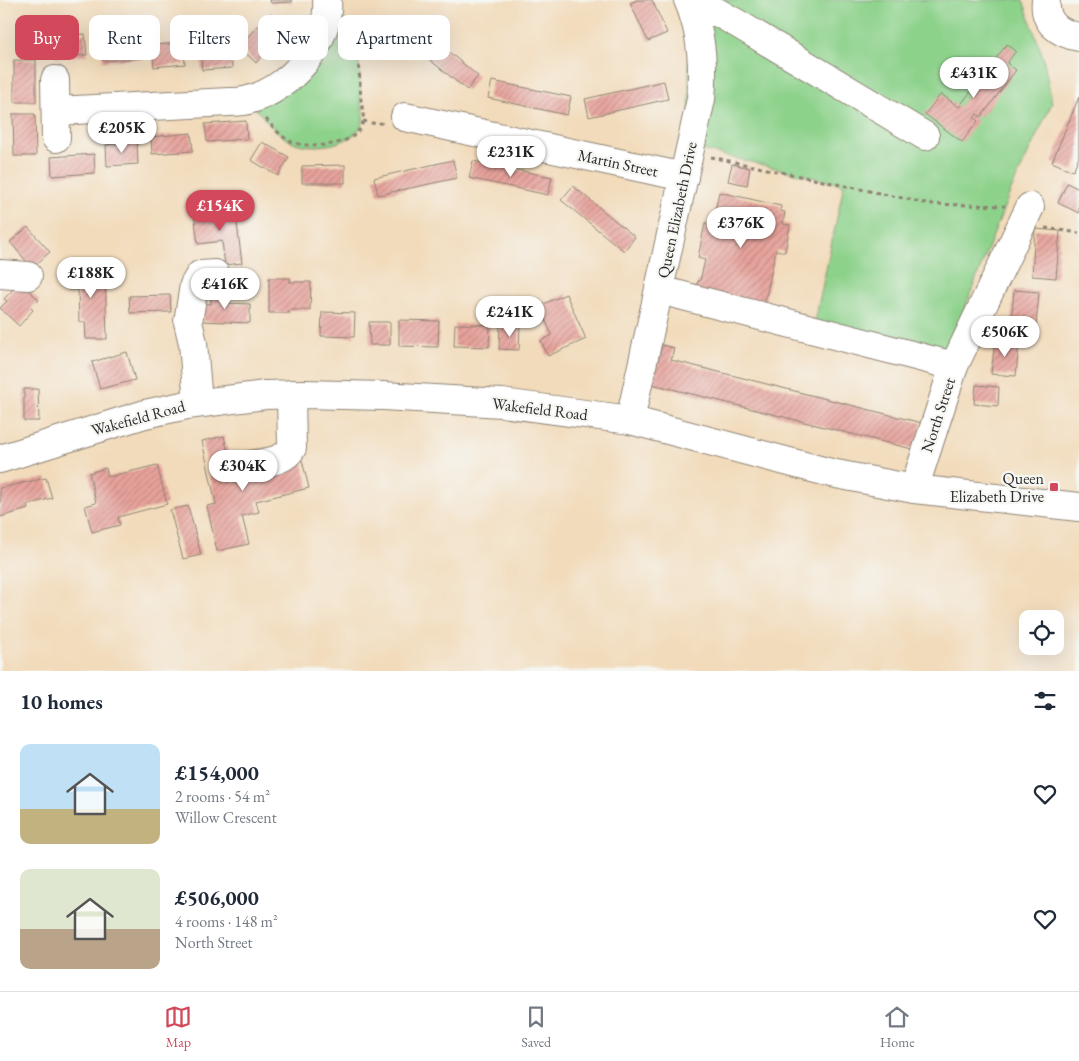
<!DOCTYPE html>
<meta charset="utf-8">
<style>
:root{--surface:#fff;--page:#f6f6f7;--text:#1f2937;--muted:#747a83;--line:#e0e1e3;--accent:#d1495b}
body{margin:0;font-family:"EB Garamond",serif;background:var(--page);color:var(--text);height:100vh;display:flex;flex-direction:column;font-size:19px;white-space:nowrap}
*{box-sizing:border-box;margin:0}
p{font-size:16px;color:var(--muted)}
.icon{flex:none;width:28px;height:28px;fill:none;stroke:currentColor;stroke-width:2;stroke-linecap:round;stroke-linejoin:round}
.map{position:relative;height:671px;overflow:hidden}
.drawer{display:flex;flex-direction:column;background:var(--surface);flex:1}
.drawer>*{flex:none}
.guide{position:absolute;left:15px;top:15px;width:500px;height:45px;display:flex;gap:10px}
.tools{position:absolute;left:1019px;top:610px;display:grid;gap:10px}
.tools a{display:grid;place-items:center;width:45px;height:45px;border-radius:10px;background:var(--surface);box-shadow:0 5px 20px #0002;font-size:25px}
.price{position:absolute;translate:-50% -42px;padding:0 11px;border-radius:18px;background:#fff;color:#222;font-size:16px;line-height:32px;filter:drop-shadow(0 1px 2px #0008)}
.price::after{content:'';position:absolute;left:50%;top:30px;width:15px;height:11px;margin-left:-8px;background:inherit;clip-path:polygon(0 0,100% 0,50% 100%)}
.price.current{background:var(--accent);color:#fff}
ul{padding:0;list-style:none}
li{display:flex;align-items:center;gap:15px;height:125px;padding:0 20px}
li span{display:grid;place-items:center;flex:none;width:140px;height:100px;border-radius:10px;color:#555}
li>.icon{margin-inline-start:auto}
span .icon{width:60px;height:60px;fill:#fffc;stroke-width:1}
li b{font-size:21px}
h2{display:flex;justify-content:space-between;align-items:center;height:60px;padding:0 20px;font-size:21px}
.pill{padding:0 18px;border-radius:10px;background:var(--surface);box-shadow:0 5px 20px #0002;font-size:18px;line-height:45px}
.pill.current{background:var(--accent);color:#fff}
.menu{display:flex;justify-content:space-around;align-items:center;height:70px;border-top:1px solid var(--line);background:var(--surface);font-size:14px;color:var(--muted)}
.menu a{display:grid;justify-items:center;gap:2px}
.menu .current{color:var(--accent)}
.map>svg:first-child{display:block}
.green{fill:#8dd28b;stroke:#5c7e5b}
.building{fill:url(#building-hatch)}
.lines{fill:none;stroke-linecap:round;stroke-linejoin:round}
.minor-casing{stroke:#8e8373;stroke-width:30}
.path{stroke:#8e8373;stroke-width:3;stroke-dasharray:4 4;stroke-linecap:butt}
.minor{stroke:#fff;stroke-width:28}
.poi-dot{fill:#d1495b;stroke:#f6f6f2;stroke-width:2}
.labels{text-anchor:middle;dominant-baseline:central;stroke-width:4.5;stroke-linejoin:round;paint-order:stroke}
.street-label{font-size:16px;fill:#2b2b2b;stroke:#f6f6f2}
.poi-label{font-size:16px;fill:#2b2b2b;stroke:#f6f6f2;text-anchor:end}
</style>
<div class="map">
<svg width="1079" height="671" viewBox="0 0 1079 671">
<defs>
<pattern id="building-hatch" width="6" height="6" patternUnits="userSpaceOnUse" patternTransform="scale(1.25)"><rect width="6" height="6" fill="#e8a39c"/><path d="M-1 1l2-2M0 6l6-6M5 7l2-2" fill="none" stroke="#bc857f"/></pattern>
</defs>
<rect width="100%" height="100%" fill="#f6f6f2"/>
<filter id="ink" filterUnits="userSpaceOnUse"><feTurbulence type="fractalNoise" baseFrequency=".02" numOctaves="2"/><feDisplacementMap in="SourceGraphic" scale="10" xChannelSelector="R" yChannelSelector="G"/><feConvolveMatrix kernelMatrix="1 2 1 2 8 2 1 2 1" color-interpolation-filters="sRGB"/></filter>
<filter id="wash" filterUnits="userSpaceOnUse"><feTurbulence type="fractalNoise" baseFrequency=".0096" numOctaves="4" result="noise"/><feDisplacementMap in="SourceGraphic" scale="20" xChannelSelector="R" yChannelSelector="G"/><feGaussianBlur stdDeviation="1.12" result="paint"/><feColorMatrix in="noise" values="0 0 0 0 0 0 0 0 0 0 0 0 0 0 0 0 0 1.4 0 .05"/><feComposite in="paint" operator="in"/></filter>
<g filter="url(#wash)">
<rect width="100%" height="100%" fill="#f2dbbb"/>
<g class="green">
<path d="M688,0H1023L1043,57L1052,103L1010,192L945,359L815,321L844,185L690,147Z"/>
<path d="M329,12C334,15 345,18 348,23C360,41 360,81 361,102C362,108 364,116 363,121C357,146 308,152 289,140C273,131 261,114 248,100L271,91Z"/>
</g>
<g id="blocks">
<g class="building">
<path d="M270,0H292V2L271,3Z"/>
<path d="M637,0H652L667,33L648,41L630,3Z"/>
<path d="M270,13L287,29L278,40L276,38L270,44L265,50L266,51L256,63L239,46Z"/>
<path d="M416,25L478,76L467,90L404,39Z"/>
<path d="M85,34L87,55L56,58L54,36Z"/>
<path d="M141,37L144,58L103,61L101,41Z"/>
<path d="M183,43L185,64L154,67L152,45Z"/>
<path d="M1007,44L1016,51L1007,63L1016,70L981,117L977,114L974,118L978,121L962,142L925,114L941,94L959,107Z"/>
<path d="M231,47L232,68L202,70L200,49Z"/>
<rect x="14" y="60" width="22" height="42"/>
<path d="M492,81L571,97L567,115L488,98Z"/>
<path d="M664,81L668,99L589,117L585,99Z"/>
<path d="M1079,97V156L1073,171L1052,162Z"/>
<path d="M13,114H35L36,156H14Z"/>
<path d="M246,121L247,139L207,142L205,124Z"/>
<path d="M191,133L193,151L152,154L151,137Z"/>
<path d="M137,142L138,164L107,166L106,145Z"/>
<path d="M262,142L289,157L278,176L251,160Z"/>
<path d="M94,154L95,173L52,176L51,157Z"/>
<path d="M453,160L457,178L378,195L374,178Z"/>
<path d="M473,161L552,177L548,195L469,178Z"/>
<path d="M732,164L750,168L747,185L728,181Z"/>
<path d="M345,165V183H302V166Z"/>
<path d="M1067,183L1079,189V213L1058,203Z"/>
<path d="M573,186L635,237L624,251L561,200Z"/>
<path d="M719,192L781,206L780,211L785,212L783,224L790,225L785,252L776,250L764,306L695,291L698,281H700L705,260L698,258L705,223L712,225Z"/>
<path d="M235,208L242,263L225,265L222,241L198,244L194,213Z"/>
<path d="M28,227L50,252L32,268L10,242Z"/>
<path d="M1035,229L1060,231L1056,278L1032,276Z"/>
<path d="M105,267L107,339H86L85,322H79L78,290H68V268Z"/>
<path d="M269,278H290V282H311L310,310H289V313H269Z"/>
<path d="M20,282L39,300L31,308L33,310L19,326L0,308L7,301L4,299Z"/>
<path d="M211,290H226L225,303L250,304V323L202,321L203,303L211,304Z"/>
<path d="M1014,290L1039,292L1036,326L1011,324Z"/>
<path d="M566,294L586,339L548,356L541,341L552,335L539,306Z"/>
<path d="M170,295L171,312L130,313L129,296Z"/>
<path d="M322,312L355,313L354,337L321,336Z"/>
<path d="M399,320L439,321L438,347L399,346Z"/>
<path d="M369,322H390V345H370Z"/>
<path d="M455,324L490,325L489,347L454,346Z"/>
<path d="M500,325L520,326L519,350L499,349Z"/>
<path d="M995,340L1019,342L1016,376L991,374Z"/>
<path d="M662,345L674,348L671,360L922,423L916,450L652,384Z"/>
<path d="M127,352L135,380L100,389L92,362Z"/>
<path d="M976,385L999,387L998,406L974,404Z"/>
<path d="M24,389H38L39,421H24Z"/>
<path d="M224,436L235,483L251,479L249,473L302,460L309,488L256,501L259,512L242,516L249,544L217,551L207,506L216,504L202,441Z"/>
<path d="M157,465L167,504L118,517L120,525L92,532L85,506L96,503L89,473L106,468L108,477Z"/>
<path d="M46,478L52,498L27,505L28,509L0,517V488Z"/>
<path d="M188,506L201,555L183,559L170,510Z"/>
</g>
</g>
</g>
<g filter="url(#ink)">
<use href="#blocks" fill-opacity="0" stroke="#8e8373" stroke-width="1"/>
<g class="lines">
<g class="minor-casing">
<g id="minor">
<path d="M1046,0C1043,23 1060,34 1079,37"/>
<path d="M694,16L715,11L738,24L925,136"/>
<path d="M55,80L56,138"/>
<path d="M56,111L229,102C235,102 242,102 248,100C289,90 331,43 327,0"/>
<path d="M405,117L684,177"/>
<path d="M0,274L28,276"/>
<path d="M660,290L954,366"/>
<path d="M198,403L193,343L188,322L194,285L200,275L215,274"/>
<path d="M630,420L701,99C704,65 702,32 688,0"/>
<path d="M0,459L145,414L187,405L265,395L304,394L383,396L502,403L630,420L831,473L914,489L1079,507"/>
<path d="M250,465C265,462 284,462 292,448L291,394"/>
<path d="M914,489L954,366L1030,207"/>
</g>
</g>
<g class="path">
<path d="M266,119C273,127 282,138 292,142C312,149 358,147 363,121C364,115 362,107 361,101C359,76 360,49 349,25"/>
<path d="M363,121L377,124L385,122"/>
<path d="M711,157L930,204L1005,206"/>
<path d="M1045,228L1079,233"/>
</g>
<use href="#minor" class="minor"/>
</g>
</g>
<rect class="poi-dot" x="1049" y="482" width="10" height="10" rx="2.5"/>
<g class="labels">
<g class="street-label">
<text transform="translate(618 163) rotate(12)">Martin Street</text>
<text transform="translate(677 210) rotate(-78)">Queen Elizabeth Drive</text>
<text transform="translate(540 409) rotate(7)">Wakefield Road</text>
<text transform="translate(938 415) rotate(-72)">North Street</text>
<text transform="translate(138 418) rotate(-15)">Wakefield Road</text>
</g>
<g class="poi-label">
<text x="1044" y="478">Queen<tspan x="1044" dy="18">Elizabeth Drive</tspan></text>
</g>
</g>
</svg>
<div class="tools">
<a><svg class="icon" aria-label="locate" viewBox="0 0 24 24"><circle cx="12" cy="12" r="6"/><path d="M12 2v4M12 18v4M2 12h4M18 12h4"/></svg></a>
</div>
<b class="price" style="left:974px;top:99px">£431K</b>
<b class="price" style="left:122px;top:154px">£205K</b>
<b class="price" style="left:511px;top:178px">£231K</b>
<b class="price current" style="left:220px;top:232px">£154K</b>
<b class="price" style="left:741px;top:249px">£376K</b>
<b class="price" style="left:91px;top:299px">£188K</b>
<b class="price" style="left:225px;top:310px">£416K</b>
<b class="price" style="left:510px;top:338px">£241K</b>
<b class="price" style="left:1005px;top:358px">£506K</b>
<b class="price" style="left:243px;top:492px">£304K</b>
<div class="guide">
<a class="pill current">Buy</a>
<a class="pill">Rent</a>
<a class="pill">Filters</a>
<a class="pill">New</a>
<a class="pill">Apartment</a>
</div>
</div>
<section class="drawer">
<h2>10 homes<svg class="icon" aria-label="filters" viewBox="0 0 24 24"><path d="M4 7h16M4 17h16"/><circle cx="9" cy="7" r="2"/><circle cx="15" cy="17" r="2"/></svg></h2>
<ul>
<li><span style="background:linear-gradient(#bfe0f5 65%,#c2b280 0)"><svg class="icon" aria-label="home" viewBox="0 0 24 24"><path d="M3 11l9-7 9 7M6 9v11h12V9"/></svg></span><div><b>£154,000</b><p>2 rooms · 54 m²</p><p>Willow Crescent</p></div><svg class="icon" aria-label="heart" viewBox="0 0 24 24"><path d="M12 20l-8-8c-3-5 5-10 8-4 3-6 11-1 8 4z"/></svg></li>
<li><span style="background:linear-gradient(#dfe7d0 60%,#b9a48a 0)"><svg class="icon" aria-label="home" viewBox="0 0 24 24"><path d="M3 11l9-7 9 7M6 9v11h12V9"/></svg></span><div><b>£506,000</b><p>4 rooms · 148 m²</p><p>North Street</p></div><svg class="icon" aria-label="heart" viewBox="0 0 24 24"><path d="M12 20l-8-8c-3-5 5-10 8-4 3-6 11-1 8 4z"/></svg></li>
</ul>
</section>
<nav class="menu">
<a class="current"><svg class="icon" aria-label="map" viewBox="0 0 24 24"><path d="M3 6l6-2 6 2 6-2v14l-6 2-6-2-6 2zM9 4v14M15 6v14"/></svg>Map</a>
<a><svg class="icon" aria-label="saved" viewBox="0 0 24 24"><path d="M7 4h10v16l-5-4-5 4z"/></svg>Saved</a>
<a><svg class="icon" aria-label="home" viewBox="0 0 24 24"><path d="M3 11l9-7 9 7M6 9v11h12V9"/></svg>Home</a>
</nav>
